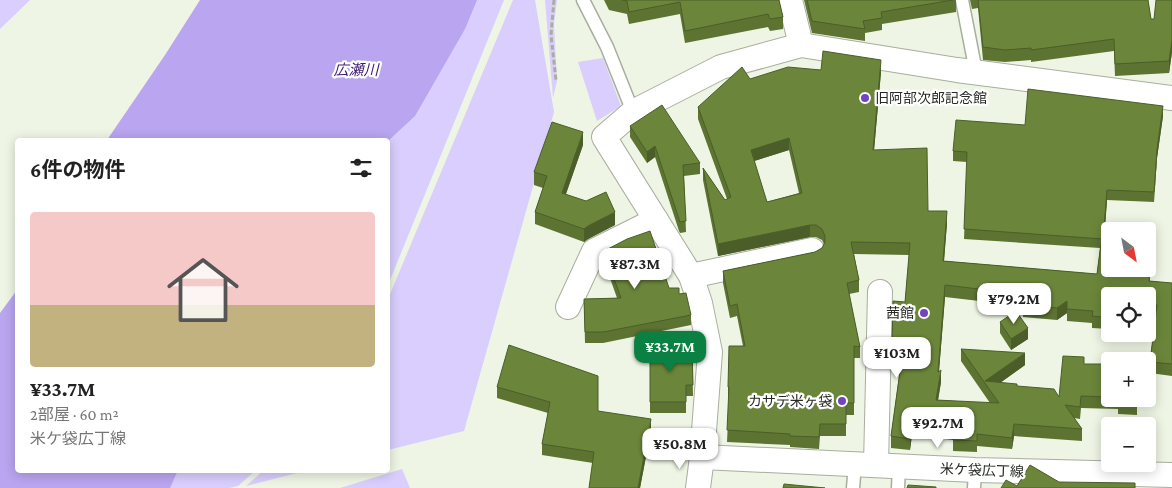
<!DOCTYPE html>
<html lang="ja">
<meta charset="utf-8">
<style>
:root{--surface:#fff;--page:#f6f6f6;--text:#222;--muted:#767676;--line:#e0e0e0;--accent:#0b8043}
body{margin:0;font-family:"Crimson Pro","Noto Sans JP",serif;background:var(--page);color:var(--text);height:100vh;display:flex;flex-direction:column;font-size:19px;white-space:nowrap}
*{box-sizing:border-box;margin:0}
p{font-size:16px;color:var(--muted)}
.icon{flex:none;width:28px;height:28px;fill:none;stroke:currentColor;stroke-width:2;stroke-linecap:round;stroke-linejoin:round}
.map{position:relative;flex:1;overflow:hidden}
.side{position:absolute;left:15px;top:138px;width:375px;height:335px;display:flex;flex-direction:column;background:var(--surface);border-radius:5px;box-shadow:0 2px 12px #0003}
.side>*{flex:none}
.needle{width:32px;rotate:148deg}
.fabs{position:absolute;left:1101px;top:222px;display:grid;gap:10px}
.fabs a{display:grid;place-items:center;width:55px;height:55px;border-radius:5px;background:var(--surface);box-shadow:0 2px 12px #0003;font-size:25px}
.price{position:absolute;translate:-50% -42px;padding:0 11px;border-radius:10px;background:#fff;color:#222;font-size:16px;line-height:32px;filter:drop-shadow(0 1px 2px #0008)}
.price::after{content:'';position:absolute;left:50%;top:30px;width:15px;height:11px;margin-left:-8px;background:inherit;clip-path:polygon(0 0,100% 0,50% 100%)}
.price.active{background:var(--accent);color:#fff}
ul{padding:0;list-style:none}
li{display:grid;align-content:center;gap:10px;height:265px;padding:0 15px}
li+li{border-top:1px solid var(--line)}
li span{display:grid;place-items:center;height:155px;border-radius:5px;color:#555}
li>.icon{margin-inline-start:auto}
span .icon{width:90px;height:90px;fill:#fffc;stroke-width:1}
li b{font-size:21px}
h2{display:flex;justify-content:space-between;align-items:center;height:60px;padding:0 15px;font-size:21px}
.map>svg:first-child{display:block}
.green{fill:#d9cefd}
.water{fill:#b9a5f0}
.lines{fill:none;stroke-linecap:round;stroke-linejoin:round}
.service-casing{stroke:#a8ae9f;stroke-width:15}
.minor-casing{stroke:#a8ae9f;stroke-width:26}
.path{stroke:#a8aea1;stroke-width:3;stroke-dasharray:5 2.5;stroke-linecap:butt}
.service{stroke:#fff;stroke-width:12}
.minor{stroke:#fff;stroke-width:24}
.wall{fill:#5c7332;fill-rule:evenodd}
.shaded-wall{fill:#4b5e29}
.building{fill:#6b863a;stroke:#4b5e29;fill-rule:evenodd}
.poi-dot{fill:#7045bd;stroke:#fff;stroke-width:2}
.labels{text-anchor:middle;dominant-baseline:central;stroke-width:4.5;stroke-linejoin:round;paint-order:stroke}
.poi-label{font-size:14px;fill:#272a24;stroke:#fff;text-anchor:end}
.street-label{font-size:14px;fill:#272a24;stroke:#fff}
.water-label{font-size:15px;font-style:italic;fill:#3e1c72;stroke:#fff}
</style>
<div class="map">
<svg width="1172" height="488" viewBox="0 0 1172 488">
<rect width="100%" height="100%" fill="#eef5e4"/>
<g class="green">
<path d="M0,0H30L0,29Z"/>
<path d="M465,0H504L388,285V140H377Z"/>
<path d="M513,0H535L554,112L464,431L388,450V299Z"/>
<path d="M545,0H557L554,24L557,81L553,98Z"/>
<path d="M603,58L621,106L597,121L578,62Z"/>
<path d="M402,469L410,488H340Z"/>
<path d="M127,470H256L238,486L229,488H114Z"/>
<path d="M264,470H309L246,486Z"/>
</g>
<g class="water">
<path d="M200,0H477L465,29L415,116L388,141L107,140L165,55Z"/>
<path d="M17,290L18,470H178L170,488H0V313Z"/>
</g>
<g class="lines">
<g class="service-casing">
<g id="service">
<path d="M583,0L607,47L633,112"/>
<path d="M962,0L976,72"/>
<path d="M853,488L855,464"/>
<path d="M898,488L899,466"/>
<path d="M974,488L975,470"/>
</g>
</g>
<g class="minor-casing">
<g id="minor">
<path d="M790,0L801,45"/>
<path d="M691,276L812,250"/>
<path d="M568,307L594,251L656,220"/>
<path d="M702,457L975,470L1172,475"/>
<path d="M876,465L880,292"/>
<path d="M698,488L702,457L710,352L700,303L691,276L604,137L633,112L721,67L801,45L957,70L1172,98"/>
</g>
</g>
<path class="path" d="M554,0L551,35L556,80"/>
<use href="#service" class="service"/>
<use href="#minor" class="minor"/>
</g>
<g class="wall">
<path d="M604,0H779L783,17V29L770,31L768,27L685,43L680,14L629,24L627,14L609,10Z"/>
<path d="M804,0H956V12L882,24V30L865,33V41L812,33Z"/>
<path d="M970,0H1148L1151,19H1154L1172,0V52L1169,73L1115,76L1114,51L1031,62V60L1005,62L983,60L978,8L972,9Z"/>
<path d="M821,70L881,72L874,150L928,211L947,223L944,261L1097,274L1100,248L964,239L967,162L953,161V151L1025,125L1163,116L1157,158L1154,202L1107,200L1104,245L1151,262L1149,281L1172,283V376L1150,373V362L1155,317L1148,316V296H1110V329L1092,328V323L1067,321V313L1057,320L1023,317V306L945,297L939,371L941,382L938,400L990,403L961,361V349L1025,365L1000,383L1059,397L1084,364H1110V399H1137V415L1118,414V409L1081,408L1080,419L1074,418L1082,429V441L1014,436L1012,449L977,446V452L953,451V440L912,435L910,450L891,448V436L901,361H892L893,301L905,302L909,255L854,254L859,280V292L849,294L860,347V358H854V415H846V436H820L819,449L790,447V445L727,442L729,399L728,398V387L743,346L737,316L730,318L723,283V271L815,252L822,248L824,244L822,240L816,237H810L718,256L703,180V168L725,200L727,199L698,119V107L750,79ZM789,150L799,193L767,202L754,161Z"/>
<path d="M630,126L700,163V174L684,176L686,232L680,233L679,231L655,157L647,163L630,137Z"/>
<path d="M583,145L566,194L615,225L588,239L584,242L535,224V212L543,188L534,185V172Z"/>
<path d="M604,251L679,294L691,315V325L603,343H585L584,299L617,298L604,261Z"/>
<path d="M1000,322L1028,339L1011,350L1000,333Z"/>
<path d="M650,344L692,346L693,396H686V413H650Z"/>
<path d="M497,387L598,411L651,430L640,488H589L593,463L542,455V444L548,413L497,398Z"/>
</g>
<g class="shaded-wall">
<path d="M1172,40V52L1169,73V61Z"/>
<path d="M881,60V72L873,162V150Z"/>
<path d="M1163,106V116L1157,158L1154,202L1157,149Z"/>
<path d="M583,132V145L562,205V193Z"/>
<path d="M789,138V150L751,162V150Z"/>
<path d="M655,146V157L647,163V152Z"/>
<path d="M1107,190V200L1103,249V239Z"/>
<path d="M947,211V223L943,273V261Z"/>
<path d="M615,212V225L588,239L584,242V229L588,226Z"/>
<path d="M810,225V237L718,256V244Z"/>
<path d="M1151,250V262L1149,293V281Z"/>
<path d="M945,285V297L938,383V372Z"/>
<path d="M1067,301V313L1057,320V308Z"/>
<path d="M1028,328V339L1011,350V339Z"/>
<path d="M1025,353V365L990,390L985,381Z"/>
<path d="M941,370V382L936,412V400Z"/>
<path d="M651,419V430L640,488H638Z"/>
<path d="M912,423V435L910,450V439Z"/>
<path d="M1014,424V436L1012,449V438Z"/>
</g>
<g class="building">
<path d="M622,0H779L783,17L770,19L768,14L685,31L680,2L629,12L627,1Z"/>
<path d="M807,0H953L881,12L882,18L863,21L865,29L812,21Z"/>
<path d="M978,0H1148L1151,19H1154L1156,0H1172V40L1169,61L1115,64L1114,39L1031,50V48L1005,50L983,47Z"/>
<path d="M823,51L881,60L873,150L927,148L928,211H947L943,261L1097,274L1101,244L1110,245V269H1148V250H1151L1149,281L1172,283V364L1150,362L1157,305L1148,304V296H1110V318L1092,316L1093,311L1067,309V301L1057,308L1023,305L1037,296L945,285L938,372L941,370L936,400L999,403L961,349L1025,353L985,381L1017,384V386L1054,389L1059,397L1063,356L1084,357V364H1110V397L1081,396L1080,407L1065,405L1082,429L1014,424L1012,438L977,434V441L953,440L954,428L912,423L910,439L891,436L903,350L892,349L893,301L905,302L910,243L851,242L859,280L847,283L860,347L854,346V403H846V424H820L819,437L790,436V434L727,430L729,387H728L729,346H745L737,304L730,306L723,271L815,252L822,248L825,242V236L822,229L816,225H810L718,244L703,168L725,200L731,197L698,107L742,67L750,79L788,67L821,70ZM789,138L802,193L767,202L751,150Z"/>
<path d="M1028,89L1163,106L1157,149L1154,192L1107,190L1103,239L964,229L967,152L953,151L956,120L1025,125Z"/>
<path d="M662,105L700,163L683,165L686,221L680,222L655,146L647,152L630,126Z"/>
<path d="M552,122L583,132L562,193L586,201L606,192L615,212L588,226L584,229L535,212L547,176L534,172Z"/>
<path d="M650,231L669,288H679V294L686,293L691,315L603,332H585L584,299L621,298L604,251L627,239Z"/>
<path d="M1016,311L1028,328L1011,339L1000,322Z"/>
<path d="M650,344L692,346L693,385H686V402H650Z"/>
<path d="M509,345L598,376V411L651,419L638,488H589L594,452L542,444L550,402L497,387Z"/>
<path d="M1118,399H1137V403L1118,402Z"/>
<path d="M1030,465L1059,482L1135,483V488H1001L1006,480L1017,486Z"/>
<path d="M784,484L825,488H783Z"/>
<path d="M908,485L936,487V488H907Z"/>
</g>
<g class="poi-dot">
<circle cx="865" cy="98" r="5"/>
<circle cx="924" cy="313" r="5"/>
<circle cx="842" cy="401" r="5"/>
</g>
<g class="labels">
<g class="poi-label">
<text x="875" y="98" text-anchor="start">旧阿部次郎記念館</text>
<text x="914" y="313">茜館</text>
<text x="832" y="401">カサデ米ヶ袋</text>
</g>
<g class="street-label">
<text transform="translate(982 470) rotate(2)">米ケ袋広丁線</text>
</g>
<g class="water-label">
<text x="356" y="70">広瀬川</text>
</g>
</g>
</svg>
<div class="fabs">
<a><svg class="needle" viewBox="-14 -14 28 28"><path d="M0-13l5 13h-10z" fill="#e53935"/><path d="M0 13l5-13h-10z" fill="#767676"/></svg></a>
<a><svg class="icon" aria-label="locate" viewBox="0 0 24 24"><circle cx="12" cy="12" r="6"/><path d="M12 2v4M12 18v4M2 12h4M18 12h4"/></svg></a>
<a>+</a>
<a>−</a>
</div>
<b class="price" style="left:635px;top:290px">¥87.3M</b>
<b class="price" style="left:1014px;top:325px">¥79.2M</b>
<b class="price active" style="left:670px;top:373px">¥33.7M</b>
<b class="price" style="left:897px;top:379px">¥103M</b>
<b class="price" style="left:938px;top:449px">¥92.7M</b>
<b class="price" style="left:680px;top:470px">¥50.8M</b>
<section class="side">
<h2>6件の物件<svg class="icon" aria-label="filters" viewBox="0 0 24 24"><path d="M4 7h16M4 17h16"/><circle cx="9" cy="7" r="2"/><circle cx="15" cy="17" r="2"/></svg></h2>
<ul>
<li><span style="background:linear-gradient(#f6c9c9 60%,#c2b280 0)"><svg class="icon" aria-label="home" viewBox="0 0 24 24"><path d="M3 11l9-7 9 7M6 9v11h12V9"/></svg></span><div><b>¥33.7M</b><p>2部屋 · 60 m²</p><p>米ケ袋広丁線</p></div></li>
</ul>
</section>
</div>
